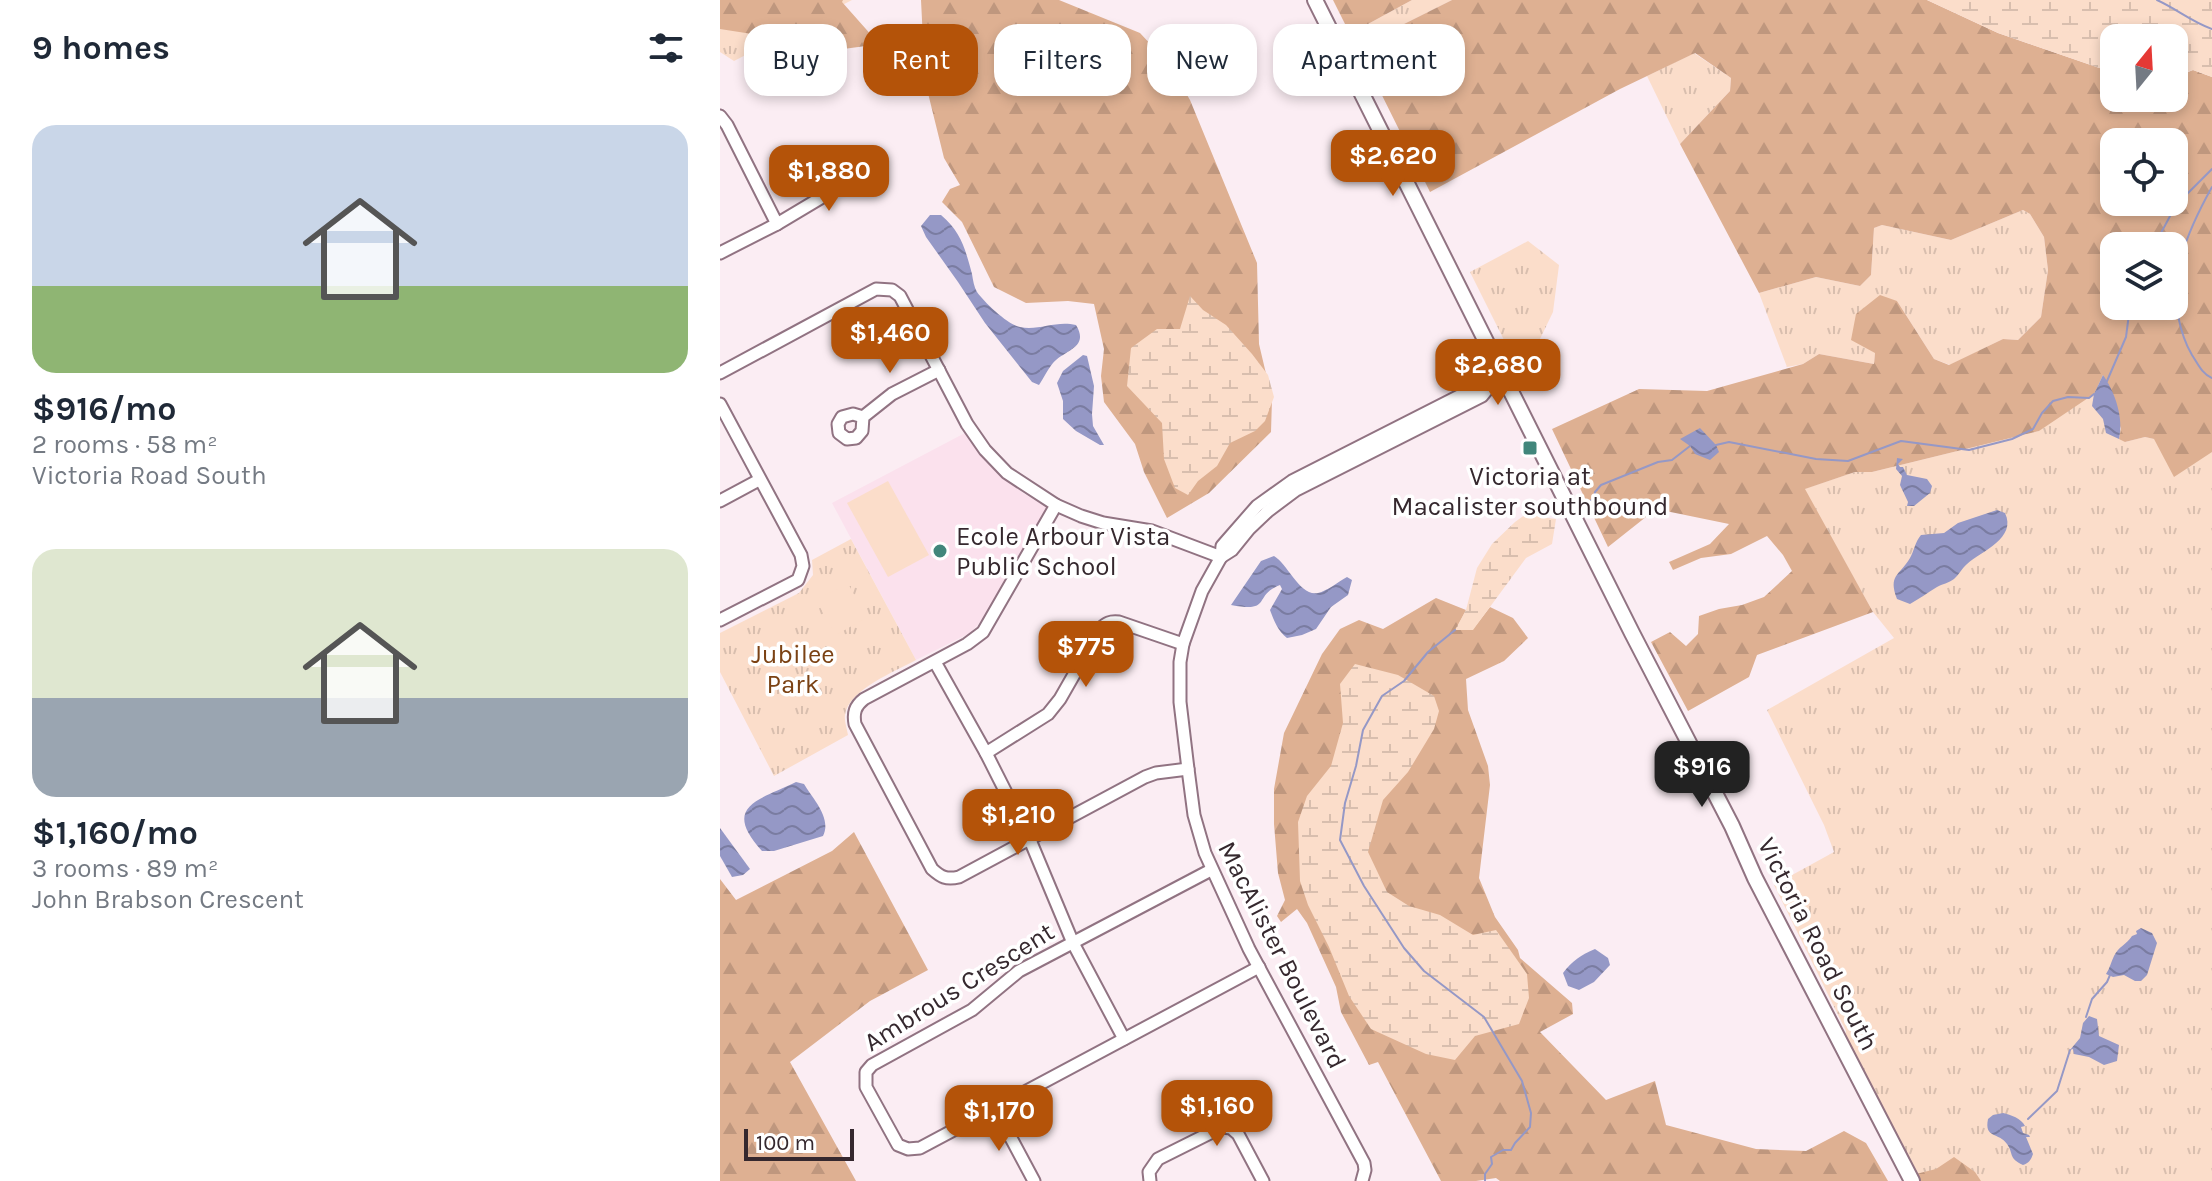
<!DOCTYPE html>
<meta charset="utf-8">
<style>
:root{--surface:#fff;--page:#f2f2f3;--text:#1f2937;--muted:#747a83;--accent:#b45309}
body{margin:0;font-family:Karla,sans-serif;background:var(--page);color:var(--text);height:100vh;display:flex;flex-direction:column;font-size:30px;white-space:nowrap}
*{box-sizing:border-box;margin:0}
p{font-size:26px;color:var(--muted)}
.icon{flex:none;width:44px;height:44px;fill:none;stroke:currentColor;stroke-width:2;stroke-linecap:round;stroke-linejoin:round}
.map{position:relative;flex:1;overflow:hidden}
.drawer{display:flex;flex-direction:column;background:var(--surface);width:720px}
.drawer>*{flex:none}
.guide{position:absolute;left:24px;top:24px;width:760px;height:72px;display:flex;gap:16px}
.needle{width:52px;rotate:18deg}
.tools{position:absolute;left:1380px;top:24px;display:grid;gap:16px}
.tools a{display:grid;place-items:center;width:88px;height:88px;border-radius:16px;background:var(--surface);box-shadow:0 4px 12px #0003;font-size:40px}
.scale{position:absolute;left:24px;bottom:20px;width:110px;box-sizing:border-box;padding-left:8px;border:4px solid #35282e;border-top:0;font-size:22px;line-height:28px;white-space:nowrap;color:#35282e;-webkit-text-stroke:6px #fff;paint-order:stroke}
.price{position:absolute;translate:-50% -68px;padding:0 18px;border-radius:16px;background:var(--accent);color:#fff;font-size:26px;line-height:52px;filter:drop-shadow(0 2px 4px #0008)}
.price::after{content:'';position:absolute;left:50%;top:48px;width:24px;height:18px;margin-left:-12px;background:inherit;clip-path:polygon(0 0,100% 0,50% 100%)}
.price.selected{background:#222;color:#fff}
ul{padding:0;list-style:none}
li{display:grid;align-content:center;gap:16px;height:424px;padding:0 32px}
li span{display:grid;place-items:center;height:248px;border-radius:24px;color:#555}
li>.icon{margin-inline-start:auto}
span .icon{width:144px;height:144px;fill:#fffc;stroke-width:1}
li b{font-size:34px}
h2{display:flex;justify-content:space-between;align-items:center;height:96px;padding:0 32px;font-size:34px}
.chip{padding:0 28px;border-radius:24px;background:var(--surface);box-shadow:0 4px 12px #0003;font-size:28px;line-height:72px}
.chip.selected{background:var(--accent);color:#fff}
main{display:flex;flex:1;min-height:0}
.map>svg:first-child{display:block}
.built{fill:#fbe1ed}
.grass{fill:url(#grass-tufts)}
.forest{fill:url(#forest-firs);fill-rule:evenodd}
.wetland{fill:url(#wetland-marsh)}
.garden{fill:#fbddca}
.water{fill:url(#water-waves)}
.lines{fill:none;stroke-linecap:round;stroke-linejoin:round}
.stream{stroke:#9598c6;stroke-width:2}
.minor-casing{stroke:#917382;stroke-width:15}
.major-casing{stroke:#917382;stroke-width:18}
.minor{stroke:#fff;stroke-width:11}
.major{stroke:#fff;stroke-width:14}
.poi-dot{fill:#41867b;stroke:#fff;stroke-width:3}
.labels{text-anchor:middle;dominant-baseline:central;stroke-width:7;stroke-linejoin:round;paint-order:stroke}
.poi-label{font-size:26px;fill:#35282e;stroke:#fff}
.park-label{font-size:26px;fill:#7b4214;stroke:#fff}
.street-label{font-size:26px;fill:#35282e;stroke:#fff}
</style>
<main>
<section class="drawer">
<h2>9 homes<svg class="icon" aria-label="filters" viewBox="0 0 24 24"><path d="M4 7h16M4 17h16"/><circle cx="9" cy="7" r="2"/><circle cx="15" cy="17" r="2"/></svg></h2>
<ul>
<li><span style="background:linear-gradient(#c9d6e8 65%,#8fb573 0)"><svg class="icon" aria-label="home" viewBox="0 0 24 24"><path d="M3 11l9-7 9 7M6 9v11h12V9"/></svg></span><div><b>$916/mo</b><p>2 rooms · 58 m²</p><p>Victoria Road South</p></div></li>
<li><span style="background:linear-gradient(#dfe7d0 60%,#9aa5b1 0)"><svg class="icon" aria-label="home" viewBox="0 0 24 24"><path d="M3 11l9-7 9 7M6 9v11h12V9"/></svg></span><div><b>$1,160/mo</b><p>3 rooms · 89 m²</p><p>John Brabson Crescent</p></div></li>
</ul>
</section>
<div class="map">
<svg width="1492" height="1181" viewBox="0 0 1492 1181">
<defs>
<pattern id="grass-tufts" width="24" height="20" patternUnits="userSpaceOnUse" patternTransform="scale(2)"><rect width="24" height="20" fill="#fbddca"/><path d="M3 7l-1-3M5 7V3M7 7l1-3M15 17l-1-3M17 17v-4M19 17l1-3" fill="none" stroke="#d8beae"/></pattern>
<pattern id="forest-firs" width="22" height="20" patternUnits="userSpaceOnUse" patternTransform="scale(2)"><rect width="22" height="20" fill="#deb092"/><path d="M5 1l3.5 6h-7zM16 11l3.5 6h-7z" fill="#bf977e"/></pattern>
<pattern id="wetland-marsh" width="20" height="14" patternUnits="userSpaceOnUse" patternTransform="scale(2)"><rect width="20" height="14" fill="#fbddca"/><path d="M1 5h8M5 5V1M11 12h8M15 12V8" fill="none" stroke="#d8beae"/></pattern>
<pattern id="water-waves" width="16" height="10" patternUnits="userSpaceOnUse" patternTransform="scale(2)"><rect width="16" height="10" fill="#9598c6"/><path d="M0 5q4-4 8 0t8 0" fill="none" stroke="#7a7ca1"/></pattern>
</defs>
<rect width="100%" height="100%" fill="#fbedf3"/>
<path class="built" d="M245,433L267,462L303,493L328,508L266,616L250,633L196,660L112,503Z"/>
<g class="grass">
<path d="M0,0H132L14,61L0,52Z"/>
<path d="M692,0H732L638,47L631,36L648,24Z"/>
<path d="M974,53L1011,78L1010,91L960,144L927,76Z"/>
<path d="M1303,210L1310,214L1324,237L1328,270L1321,317L1298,340L1283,339L1230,365L1214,359L1177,301L1155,353L1154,364L1099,354L1083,364L1067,367L1039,293L1096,277L1140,286L1151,275L1154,228L1162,225L1231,240Z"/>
<path d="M808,241L839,265L833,312L819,341L793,358L750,272Z"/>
<path d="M1383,375L1405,442L1425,437L1492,452V1181H1251L1196,1174L1125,1035L1126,1031L1054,885L1114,852L1104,825L1047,710L1174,638L1153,612L1084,489L1135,472H1152L1319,431Z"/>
<path d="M131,539L196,660C176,671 128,690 125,715C124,721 127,729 128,735L54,776L0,672V633L79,593L93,575L92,560Z"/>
</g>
<g class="forest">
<path d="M0,0H123L122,2L153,37V45L94,53L67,41L56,31L45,30L32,34L0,29Z"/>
<path d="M201,0H339L420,33L449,64L470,100L537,263L539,344L552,399L551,432L489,493L447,518L424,472L415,444L384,402L381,376L384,349L374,304L348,301L306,303L274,287L242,222L222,202L230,189L240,185L224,158L205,81Z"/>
<path d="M613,0H692L648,24L631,36Z"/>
<path d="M732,0H1207L1278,33L1394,73V98H1454V78L1473,70L1492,77V452L1454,477L1434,439L1425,437L1405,442L1399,439L1401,429L1383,375L1374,394L1319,431L1152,472H1135L1085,489L1153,612L1037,655L1029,677L968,711L931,642L950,632L966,646L978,634L979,616L999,609L1022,605L1044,597L1072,571L1063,555L1047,536L1011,554L981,558L953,570L949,562L990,544L1009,524L936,509L888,547L832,429L919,389L987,391L1083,364L1099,354L1154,364L1155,353L1131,340L1136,314L1160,295L1177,301L1214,359L1229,365L1283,339L1298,340L1321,317L1328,270L1324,237L1310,214L1303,210L1231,240L1162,225L1154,228L1151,275L1140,286L1096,277L1039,293L960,144L1010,91L1011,78L975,53L900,89L710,192L638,47ZM1394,142H1454V202H1394ZM1394,246H1454V306H1394Z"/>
<path d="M716,598L746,610L736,630L753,629L770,607L793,618L808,638L784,661L746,679L748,710L768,766L770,785L759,878L775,917L798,950L800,958L852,1003L853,1014L820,1032L886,1100L935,1081L946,1125L1036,1149L1086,1151L1124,1131L1146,1143L1168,1181H780L776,1178L756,1181H721L658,1062L649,1065L621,1012L616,987L587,923L577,909L561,922L557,916L565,900L558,873L554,824V789L564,733L602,654L620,629L639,620L663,629Z"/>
<path d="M134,832L208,970L150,1001L70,1062L136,1181H0V879L16,900L112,851Z"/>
<path d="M1234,1157L1255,1172L1261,1181H1200L1196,1174L1216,1169Z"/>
</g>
<g class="wetland">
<path d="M1207,0H1492V77L1473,70L1454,77V38H1394V73L1278,33Z"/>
<path d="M470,296L483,310L506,325L532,354L548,375L554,397L545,421L535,431L510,443L497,466L478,481L468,495L455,488L444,459L442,423L407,386L411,348L437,329H460Z"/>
<path d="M817,506L828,518L836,519L832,544L806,558L753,630H735L746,610L757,568L772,544L795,522Z"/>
<path d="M635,664L678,675L714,696L719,711L714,729L688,772L663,800L648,852L667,892L689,906L720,915L753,935L776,930L807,974L809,998L799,1024L755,1036L735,1060L706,1054L651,1029L629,996L609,947L588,905L580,881L578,822L587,796L611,766L623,723L620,684Z"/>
</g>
<g class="garden">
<path d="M168,481L209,555L168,577L127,503Z"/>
<path d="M126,585H129L145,616L144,619L116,635L97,602V599Z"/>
</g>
<g class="water">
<path d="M210,215H221C241,232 245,248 252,274C253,280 254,287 257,292C264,302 288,325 300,327C319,331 336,320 356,325C370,348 344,350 333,363C327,370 324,378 319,385L312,382L265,323L238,282L206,237L201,226Z"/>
<path d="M363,355L367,356L374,386L372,414L373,426L384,445H380L356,431L343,419V401L337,383L343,371Z"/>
<path d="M1383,375C1395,392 1404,418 1399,439L1386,433L1383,419L1372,406L1374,394Z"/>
<path d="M980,428L996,445L999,452L990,460L975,454L970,446L960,439Z"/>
<path d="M1177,458L1183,459L1178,464L1180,467H1183L1187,475L1207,479L1212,486L1210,493L1194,506H1187L1188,502L1180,485L1182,476L1176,469Z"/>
<path d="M1277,510L1285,513C1297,538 1262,551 1247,564C1242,568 1239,575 1234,579C1229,583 1222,584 1217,587C1207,593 1199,599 1190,604L1177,599C1168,575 1179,576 1190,558C1194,551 1195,542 1201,535L1224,533L1238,523Z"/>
<path d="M554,556C568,564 580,597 598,593C607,591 618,582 627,577L632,580L628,595L611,607L596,629L582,635L567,638C558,631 554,621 550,610L562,589L560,585C532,596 553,613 511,605L541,561Z"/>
<path d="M76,782L84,784C93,799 112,818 103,836L54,851H42C1,806 39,800 76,782Z"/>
<path d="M0,828L30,869L23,875L12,877L0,856Z"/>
<path d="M1421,928L1432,933L1437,943L1427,975L1421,981H1415L1404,975L1393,977L1386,974C1390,968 1391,962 1394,956C1398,947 1407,944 1412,936L1417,934L1416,931Z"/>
<path d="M875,949L888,958L890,965L874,982L859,990L848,986L843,973C852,961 861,955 875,949Z"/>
<path d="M1369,1016L1377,1019L1379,1036L1399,1045L1397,1061L1384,1065L1369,1057L1354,1054L1353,1049L1350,1050L1360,1038L1363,1023Z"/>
<path d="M1283,1113C1291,1115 1301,1118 1305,1126L1301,1127L1303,1133L1309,1135L1310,1137H1306L1313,1154C1311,1160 1309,1163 1303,1165C1288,1158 1294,1154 1287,1144C1279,1132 1264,1139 1268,1119L1273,1115Z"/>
</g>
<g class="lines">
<g class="stream">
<path d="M1437,0C1457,9 1470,21 1492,29"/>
<path d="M1492,187C1478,212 1462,246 1457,275C1452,298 1460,335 1472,355C1478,364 1482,374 1492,378"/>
<path d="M1434,246L1456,205L1492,169"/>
<path d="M1387,381L1406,337L1410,306"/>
<path d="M996,445L1009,442L1096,459L1128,461L1181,441L1249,450L1292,439L1313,429L1322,413L1333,401L1348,397L1369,398L1374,394"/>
<path d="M869,502L874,498L875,492L881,485L938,462L952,460L970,446"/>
<path d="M735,630L708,652L684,681L662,696L643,730L636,766L625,803L620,840L644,886L684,948L704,971L764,1017L802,1081L811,1113L810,1127L795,1143L791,1150H783L771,1157L772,1164L765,1174V1181"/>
<path d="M1366,1017L1372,999L1387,982L1390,975"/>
<path d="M1308,1119L1337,1091L1350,1050"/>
</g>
<g class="minor-casing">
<g id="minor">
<path d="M0,116L7,125L57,224"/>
<path d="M0,253L57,224L119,187L125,172"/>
<path d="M0,373L156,289L172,290L180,296L247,424L265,450L287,473L336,505L361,516L383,523L432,531L501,557"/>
<path d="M0,404L81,555L83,566L78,580L0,620"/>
<path d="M143,417L133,414L122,417L118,424L119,433L127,439L136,438L142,431L143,417L172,394L219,370"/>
<path d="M0,501L39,480"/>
<path d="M336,505L263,632L247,644L144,699C135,706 133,713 135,724L212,869C221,877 226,880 239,877L425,777L436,773L468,769"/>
<path d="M501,557L512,550L529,529L548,511L576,490L762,396L770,386"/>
<path d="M215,662L266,753L310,840L353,943L404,1039"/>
<path d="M266,753L328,714L340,699L380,629C386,623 390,621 399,622L463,644"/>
<path d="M491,870L299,971L252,1010L152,1065L146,1072V1087L178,1145L188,1149L200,1148L539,967"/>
<path d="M275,1108L314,1181"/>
<path d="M430,1181L429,1172L438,1159L502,1127L511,1128L518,1134L543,1181"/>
<path d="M642,1181L645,1170L644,1163L529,949L485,853L474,815L468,769L460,702V662L463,644L482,591L501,557L502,546L537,506L572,481L757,387L770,386L785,378"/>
</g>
</g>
<g class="major-casing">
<path id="major" d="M595,0L912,633L1012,826L1035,878L1192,1181"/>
</g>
<use href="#minor" class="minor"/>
<use href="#major" class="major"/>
</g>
<g class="poi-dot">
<rect x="802" y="440" width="16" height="16" rx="4"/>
<circle cx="220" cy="551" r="8"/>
</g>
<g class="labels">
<g class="poi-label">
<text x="810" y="476">Victoria at<tspan x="810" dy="30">Macalister southbound</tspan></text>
<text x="236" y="536" text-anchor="start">Ecole Arbour Vista<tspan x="236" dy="30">Public School</tspan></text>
</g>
<g class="park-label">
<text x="73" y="654">Jubilee<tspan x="73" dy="30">Park</tspan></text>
</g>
<g class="street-label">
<text transform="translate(1098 944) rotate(63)">Victoria Road South</text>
<text transform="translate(562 955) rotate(63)">MacAlister Boulevard</text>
<text transform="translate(239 987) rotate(-32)">Ambrous Crescent</text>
</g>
</g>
</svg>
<div class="tools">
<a><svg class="needle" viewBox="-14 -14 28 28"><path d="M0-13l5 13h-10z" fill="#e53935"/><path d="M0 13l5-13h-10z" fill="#747a83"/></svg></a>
<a><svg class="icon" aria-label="locate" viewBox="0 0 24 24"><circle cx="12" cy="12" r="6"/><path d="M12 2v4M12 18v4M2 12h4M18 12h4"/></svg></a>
<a><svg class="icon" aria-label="layers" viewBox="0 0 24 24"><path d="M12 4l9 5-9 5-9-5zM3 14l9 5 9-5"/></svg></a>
</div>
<div class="scale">100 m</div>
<b class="price" style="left:673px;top:198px">$2,620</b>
<b class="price" style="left:109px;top:213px">$1,880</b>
<b class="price" style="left:170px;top:375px">$1,460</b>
<b class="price" style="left:778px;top:407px">$2,680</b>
<b class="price" style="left:366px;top:689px">$775</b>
<b class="price selected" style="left:982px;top:809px">$916</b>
<b class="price" style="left:298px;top:857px">$1,210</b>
<b class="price" style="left:497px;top:1148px">$1,160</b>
<b class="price" style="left:279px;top:1153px">$1,170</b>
<div class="guide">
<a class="chip">Buy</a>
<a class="chip selected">Rent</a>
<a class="chip">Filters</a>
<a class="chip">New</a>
<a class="chip">Apartment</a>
</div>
</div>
</main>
